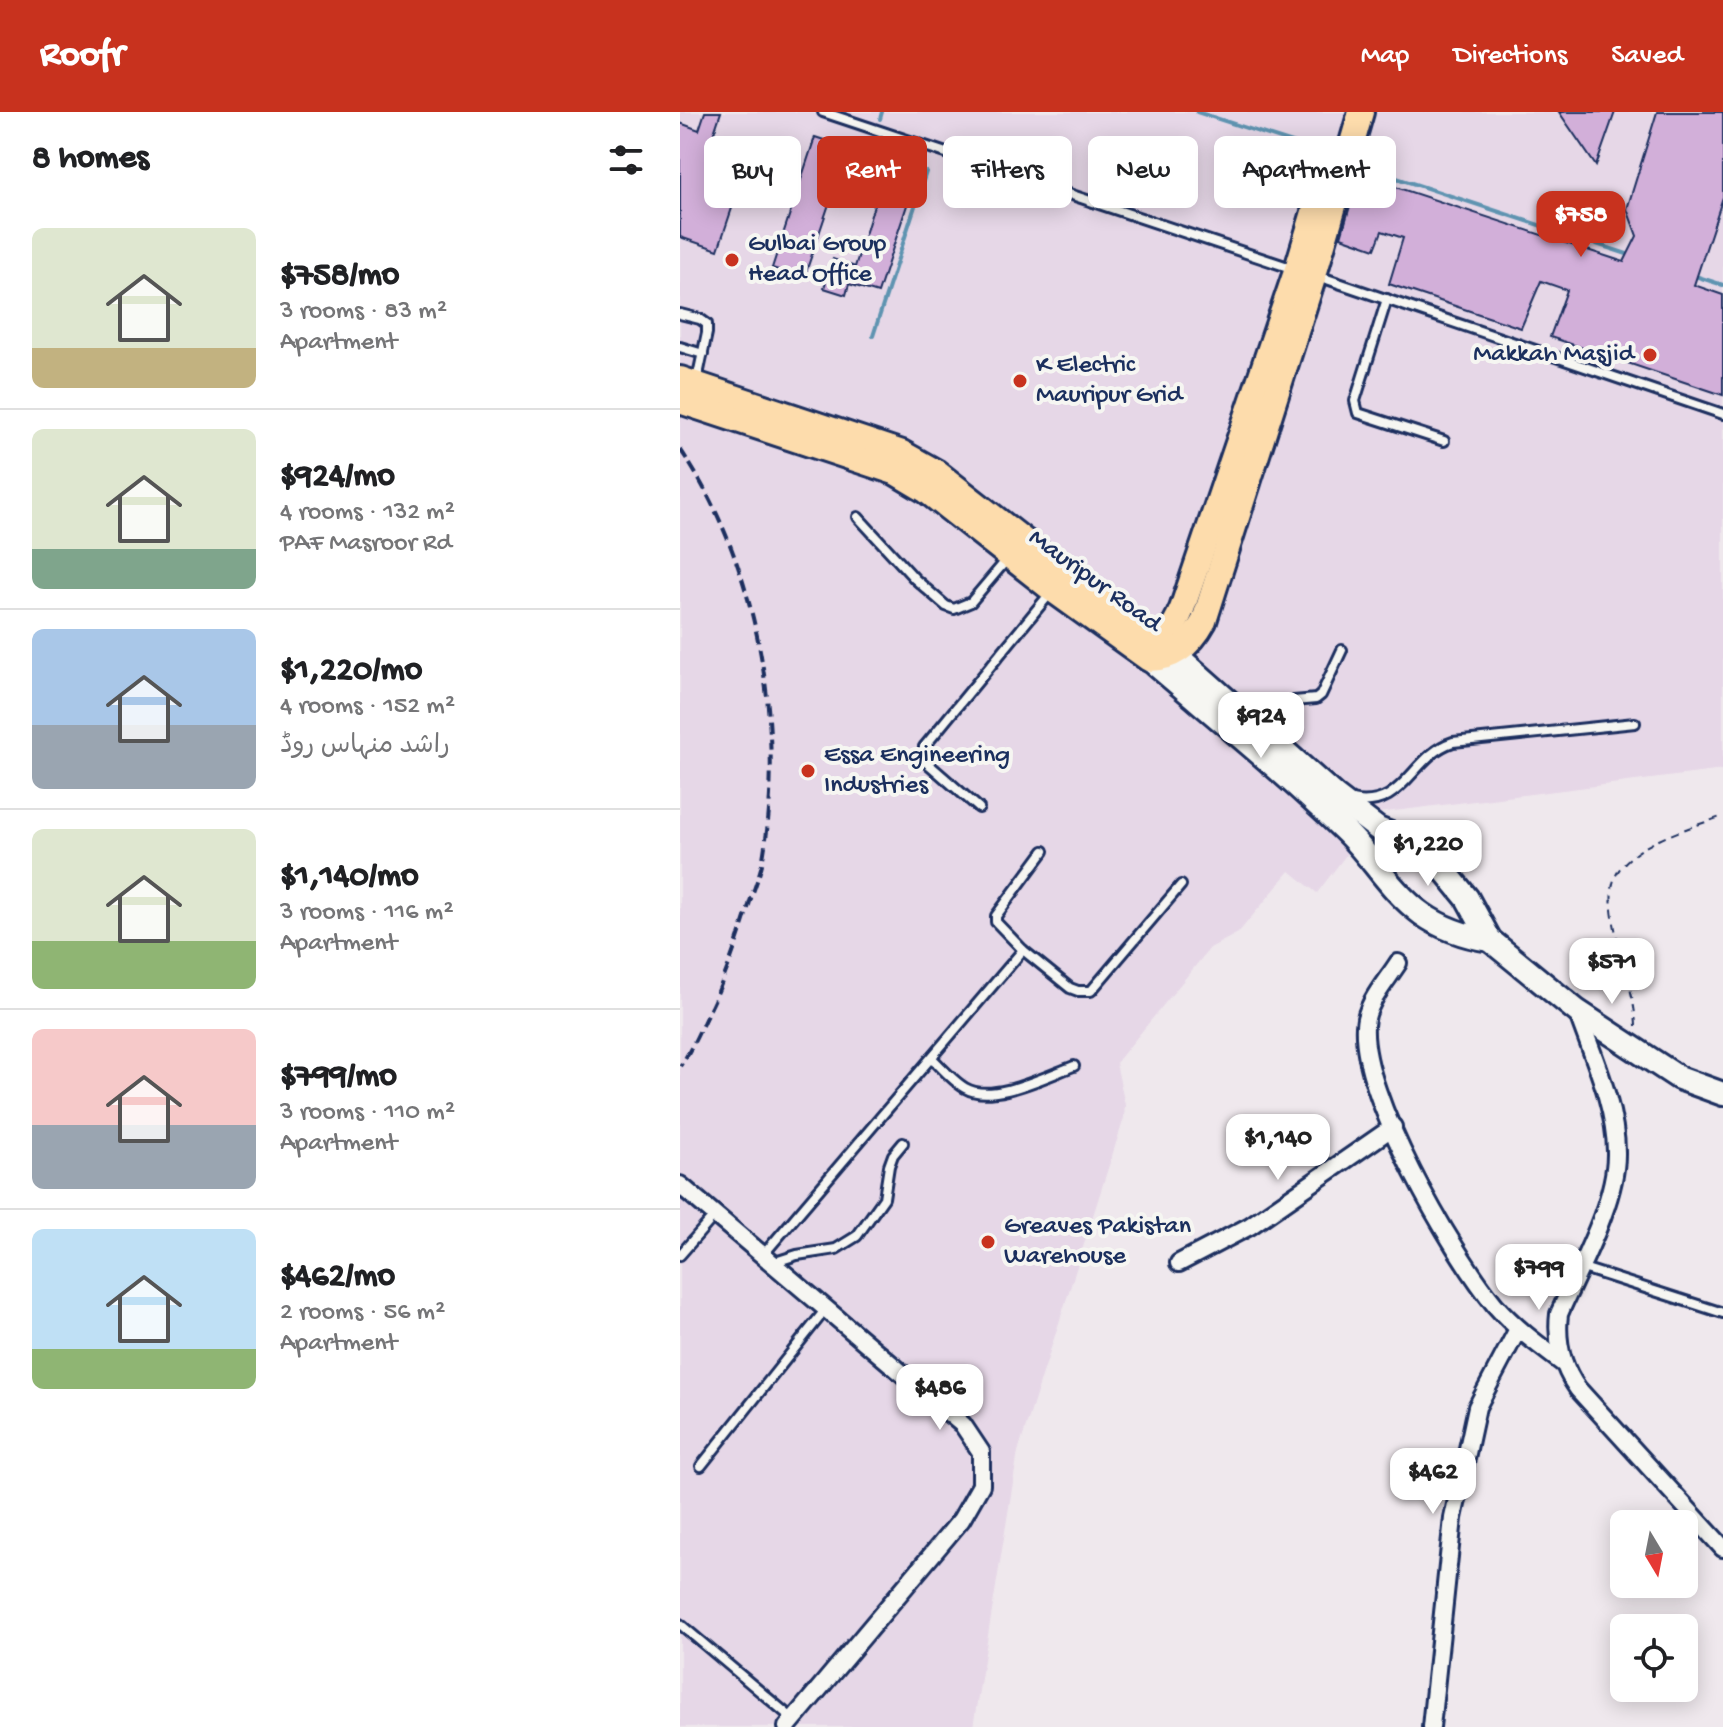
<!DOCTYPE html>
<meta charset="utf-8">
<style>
:root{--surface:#fff;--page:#f6f6f6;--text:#202124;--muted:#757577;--line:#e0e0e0;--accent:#c8321e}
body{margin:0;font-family:"Gochi Hand","Playpen Sans Arabic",sans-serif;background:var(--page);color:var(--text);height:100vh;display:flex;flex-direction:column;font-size:30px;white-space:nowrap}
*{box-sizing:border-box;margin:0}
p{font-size:26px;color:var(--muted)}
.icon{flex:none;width:44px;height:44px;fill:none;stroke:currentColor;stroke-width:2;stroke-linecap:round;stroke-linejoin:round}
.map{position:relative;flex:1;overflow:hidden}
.panel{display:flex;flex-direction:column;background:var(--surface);width:680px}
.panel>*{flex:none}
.top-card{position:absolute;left:24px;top:24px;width:760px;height:72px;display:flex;gap:16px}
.needle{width:52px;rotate:170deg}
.controls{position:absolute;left:930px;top:1398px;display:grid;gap:16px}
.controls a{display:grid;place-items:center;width:88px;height:88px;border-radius:12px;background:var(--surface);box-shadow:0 4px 20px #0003;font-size:40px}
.price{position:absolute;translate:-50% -68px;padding:0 18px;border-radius:16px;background:#fff;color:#222;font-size:26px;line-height:52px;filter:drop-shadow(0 2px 4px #0008)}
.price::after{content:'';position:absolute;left:50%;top:48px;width:24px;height:18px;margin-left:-12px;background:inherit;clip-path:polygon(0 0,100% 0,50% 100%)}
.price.current{background:var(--accent);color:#fff}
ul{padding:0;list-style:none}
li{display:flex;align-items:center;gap:24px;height:200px;padding:0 32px}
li+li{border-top:2px solid var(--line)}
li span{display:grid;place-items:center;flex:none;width:224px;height:160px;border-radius:12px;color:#555}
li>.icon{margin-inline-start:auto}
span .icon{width:96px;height:96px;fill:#fffc;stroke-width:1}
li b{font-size:34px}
h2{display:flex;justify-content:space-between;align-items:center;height:96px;padding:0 32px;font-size:34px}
.pill{padding:0 28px;border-radius:12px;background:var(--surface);box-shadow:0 4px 20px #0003;font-size:28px;line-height:72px}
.pill.current{background:var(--accent);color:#fff}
header{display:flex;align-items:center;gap:48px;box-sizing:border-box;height:112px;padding:0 40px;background:var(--accent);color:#fff}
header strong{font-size:38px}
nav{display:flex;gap:44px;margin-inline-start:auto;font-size:28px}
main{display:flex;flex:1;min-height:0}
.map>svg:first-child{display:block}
.built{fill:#e6d7e7}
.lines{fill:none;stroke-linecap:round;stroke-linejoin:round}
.stream{stroke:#5e94b1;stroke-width:4}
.building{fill:#d2afd9;stroke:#1b2f5e;stroke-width:2}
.lane-casing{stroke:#1b2f5e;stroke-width:14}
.street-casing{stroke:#1b2f5e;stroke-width:22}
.secondary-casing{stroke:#1b2f5e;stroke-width:28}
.primary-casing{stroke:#1b2f5e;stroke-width:30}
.path{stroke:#1b2f5e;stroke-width:2;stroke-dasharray:8 6;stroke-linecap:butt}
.lane{stroke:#f6f6f2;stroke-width:8}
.street{stroke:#f6f6f2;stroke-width:16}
.secondary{stroke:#f6f6f2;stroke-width:22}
.primary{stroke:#fddcac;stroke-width:24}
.rail{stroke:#1b2f5e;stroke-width:4;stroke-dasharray:12 6;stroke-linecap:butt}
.poi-dot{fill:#c8321e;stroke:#f6f6f2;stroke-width:3}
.labels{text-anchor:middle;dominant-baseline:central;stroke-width:8;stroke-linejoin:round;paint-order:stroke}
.poi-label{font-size:26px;fill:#1b2f5e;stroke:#f6f6f2;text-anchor:start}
.street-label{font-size:26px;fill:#1b2f5e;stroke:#f6f6f2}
</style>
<header>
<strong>Roofr</strong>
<nav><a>Map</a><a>Directions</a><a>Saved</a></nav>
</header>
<main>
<section class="panel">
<h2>8 homes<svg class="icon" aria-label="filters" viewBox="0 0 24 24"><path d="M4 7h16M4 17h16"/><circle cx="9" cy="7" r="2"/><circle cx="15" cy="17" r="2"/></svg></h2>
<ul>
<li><span style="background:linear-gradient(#dfe7d0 75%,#c2b280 0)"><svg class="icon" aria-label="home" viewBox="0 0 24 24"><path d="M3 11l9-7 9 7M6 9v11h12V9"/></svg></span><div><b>$758/mo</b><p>3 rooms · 83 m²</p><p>Apartment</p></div></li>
<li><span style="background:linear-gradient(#dfe7d0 75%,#7fa58c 0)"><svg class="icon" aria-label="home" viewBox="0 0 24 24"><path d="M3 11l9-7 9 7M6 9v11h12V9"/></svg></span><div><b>$924/mo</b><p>4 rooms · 132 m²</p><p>PAF Masroor Rd</p></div></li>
<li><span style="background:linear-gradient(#a9c7e8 60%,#9aa5b1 0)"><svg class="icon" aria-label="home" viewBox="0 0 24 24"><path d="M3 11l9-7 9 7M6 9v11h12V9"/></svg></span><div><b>$1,220/mo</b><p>4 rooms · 152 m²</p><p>راشد منہاس روڈ</p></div></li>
<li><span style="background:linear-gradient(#dfe7d0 70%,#8fb573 0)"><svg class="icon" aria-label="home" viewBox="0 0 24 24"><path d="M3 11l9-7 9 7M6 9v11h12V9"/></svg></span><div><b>$1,140/mo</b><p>3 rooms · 116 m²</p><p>Apartment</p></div></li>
<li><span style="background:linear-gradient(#f6c9c9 60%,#9aa5b1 0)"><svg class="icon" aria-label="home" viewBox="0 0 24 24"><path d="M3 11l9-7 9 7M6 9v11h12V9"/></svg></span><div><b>$799/mo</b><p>3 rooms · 110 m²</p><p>Apartment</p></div></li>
<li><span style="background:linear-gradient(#bfe0f5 75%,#8fb573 0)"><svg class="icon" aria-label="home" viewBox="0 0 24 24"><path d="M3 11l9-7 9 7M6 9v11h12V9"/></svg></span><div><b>$462/mo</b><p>2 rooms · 56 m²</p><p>Apartment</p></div></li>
</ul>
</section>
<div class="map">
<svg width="1043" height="1615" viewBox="0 0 1043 1615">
<rect width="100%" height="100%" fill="#efe8ed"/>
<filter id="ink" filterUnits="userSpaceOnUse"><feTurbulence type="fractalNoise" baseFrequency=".0125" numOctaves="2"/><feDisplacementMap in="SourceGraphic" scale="16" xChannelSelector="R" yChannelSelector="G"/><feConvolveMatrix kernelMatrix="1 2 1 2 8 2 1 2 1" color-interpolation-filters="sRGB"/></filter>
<g filter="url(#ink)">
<path class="built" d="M0,0H1043V658L698,701L637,781L610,759L558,821L530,836L436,951L445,993L444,1006L338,1340L293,1615H0Z"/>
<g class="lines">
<g class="stream">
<path d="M517,0L628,36"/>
<path d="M200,7L202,0"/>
<path d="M680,54L953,144"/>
<path d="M1015,164L1043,173"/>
<path d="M193,224L246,60"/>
</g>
</g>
<g class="building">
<path d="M25,0H41L34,21L72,36L38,138L0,125V11L19,18Z"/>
<path d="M879,0H935L916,54Z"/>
<path d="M977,0H1043V85L1014,173L1043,183V283L870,225L887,178L861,169L841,216L709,172L723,126L702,119L695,137L661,125L679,63L944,150L957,124L947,97Z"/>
<path d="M135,25L168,36L124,166L92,156Z"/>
<path d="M208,48L242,59L236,79L232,78L198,181L169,172L166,183L144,176L153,147L175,155Z"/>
</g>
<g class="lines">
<g class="lane-casing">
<g id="lane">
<path d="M143,0L614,157"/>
<path d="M635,163L1043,302"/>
<path d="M707,187L675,289L678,301L764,329"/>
<path d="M0,202L20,207L27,212V221L17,268"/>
<path d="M0,235L23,242"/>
<path d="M178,405L235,467L266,494L274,497L291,490L329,445"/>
<path d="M590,622L614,589L636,587L641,583L662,538"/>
<path d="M671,688C725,699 730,644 773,630L955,611"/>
<path d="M299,696L245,649L244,635L372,479"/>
<path d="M364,739L316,804V810L343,838L390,876L398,879H411L501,773"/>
<path d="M252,946C262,956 273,969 285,976C312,992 366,964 394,954"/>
<path d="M0,1143L35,1103"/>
<path d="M83,1143L343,838"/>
<path d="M92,1151L117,1143L156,1137L177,1124L204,1086L209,1054L213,1043L223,1031"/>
<path d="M900,1155L1043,1201"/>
<path d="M21,1354L146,1197"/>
<path d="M0,1512L113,1607"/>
</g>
</g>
<g class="street-casing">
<g id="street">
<path d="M718,851C706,870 686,891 685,914C681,983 771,1139 815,1193C835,1216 860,1234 884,1252"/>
<path d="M897,899C912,943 936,993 936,1040C937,1089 899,1156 879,1202C876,1228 882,1255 898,1277L1043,1436"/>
<path d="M0,1073L283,1313L301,1340V1373L281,1408L107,1615"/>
<path d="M499,1151L570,1114L713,1015"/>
<path d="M751,1615L773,1406L797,1295L838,1217"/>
</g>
</g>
<g class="secondary-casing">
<g id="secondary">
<path d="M480,531L495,542L655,684L698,717L738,733L759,752L787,786L810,828L897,899L999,966L1043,982"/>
<path d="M469,547C534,603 601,657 663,717C692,744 709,778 742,802C763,817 784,824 810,828"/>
</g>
</g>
<g class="primary-casing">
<g id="primary">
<path d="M0,267L222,341L256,360L463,522C486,531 494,516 502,497L617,157L649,50"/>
<path d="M0,289L215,360L247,379L373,478L469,547C495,547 512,531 524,509L634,163L681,0"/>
</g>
</g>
<path class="path" d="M956,914C955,885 944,859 938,830C934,813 928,786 934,768C946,732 1011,716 1043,704"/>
<use href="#lane" class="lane"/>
<use href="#street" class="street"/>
<use href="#secondary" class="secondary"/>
<use href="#primary" class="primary"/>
<path class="rail" d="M0,337C78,451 107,617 82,752C79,765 73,779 69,793C58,828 47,861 31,895C21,914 13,936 0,954"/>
</g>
</g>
<g class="poi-dot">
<circle cx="52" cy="148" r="8"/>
<circle cx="970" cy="243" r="8"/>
<circle cx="340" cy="269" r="8"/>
<circle cx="128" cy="659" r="8"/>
<circle cx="308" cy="1130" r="8"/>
</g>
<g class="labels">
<g class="poi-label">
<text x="68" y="133">Gulbai Group<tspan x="68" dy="30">Head Office</tspan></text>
<text x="954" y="243" text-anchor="end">Makkah Masjid</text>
<text x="356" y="254">K Electric<tspan x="356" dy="30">Mauripur Grid</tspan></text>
<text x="144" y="644">Essa Engineering<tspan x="144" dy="30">Industries</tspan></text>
<text x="324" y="1115">Greaves Pakistan<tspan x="324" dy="30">Warehouse</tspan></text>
</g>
<g class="street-label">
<text transform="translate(414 470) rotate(36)">Mauripur Road</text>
</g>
</g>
</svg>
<div class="controls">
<a><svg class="needle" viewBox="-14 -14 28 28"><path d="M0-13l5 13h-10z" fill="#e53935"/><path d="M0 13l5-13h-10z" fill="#757577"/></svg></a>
<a><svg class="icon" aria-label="locate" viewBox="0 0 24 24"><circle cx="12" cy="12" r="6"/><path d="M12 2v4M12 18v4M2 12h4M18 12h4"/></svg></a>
</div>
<b class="price current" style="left:901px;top:147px">$758</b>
<b class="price" style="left:581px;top:648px">$924</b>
<b class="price" style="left:748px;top:776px">$1,220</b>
<b class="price" style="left:932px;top:894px">$571</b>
<b class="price" style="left:598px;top:1070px">$1,140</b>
<b class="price" style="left:859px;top:1200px">$799</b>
<b class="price" style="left:260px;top:1320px">$486</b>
<b class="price" style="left:753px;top:1404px">$462</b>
<div class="top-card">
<a class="pill">Buy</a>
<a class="pill current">Rent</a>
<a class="pill">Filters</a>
<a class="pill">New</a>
<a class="pill">Apartment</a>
</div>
</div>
</main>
